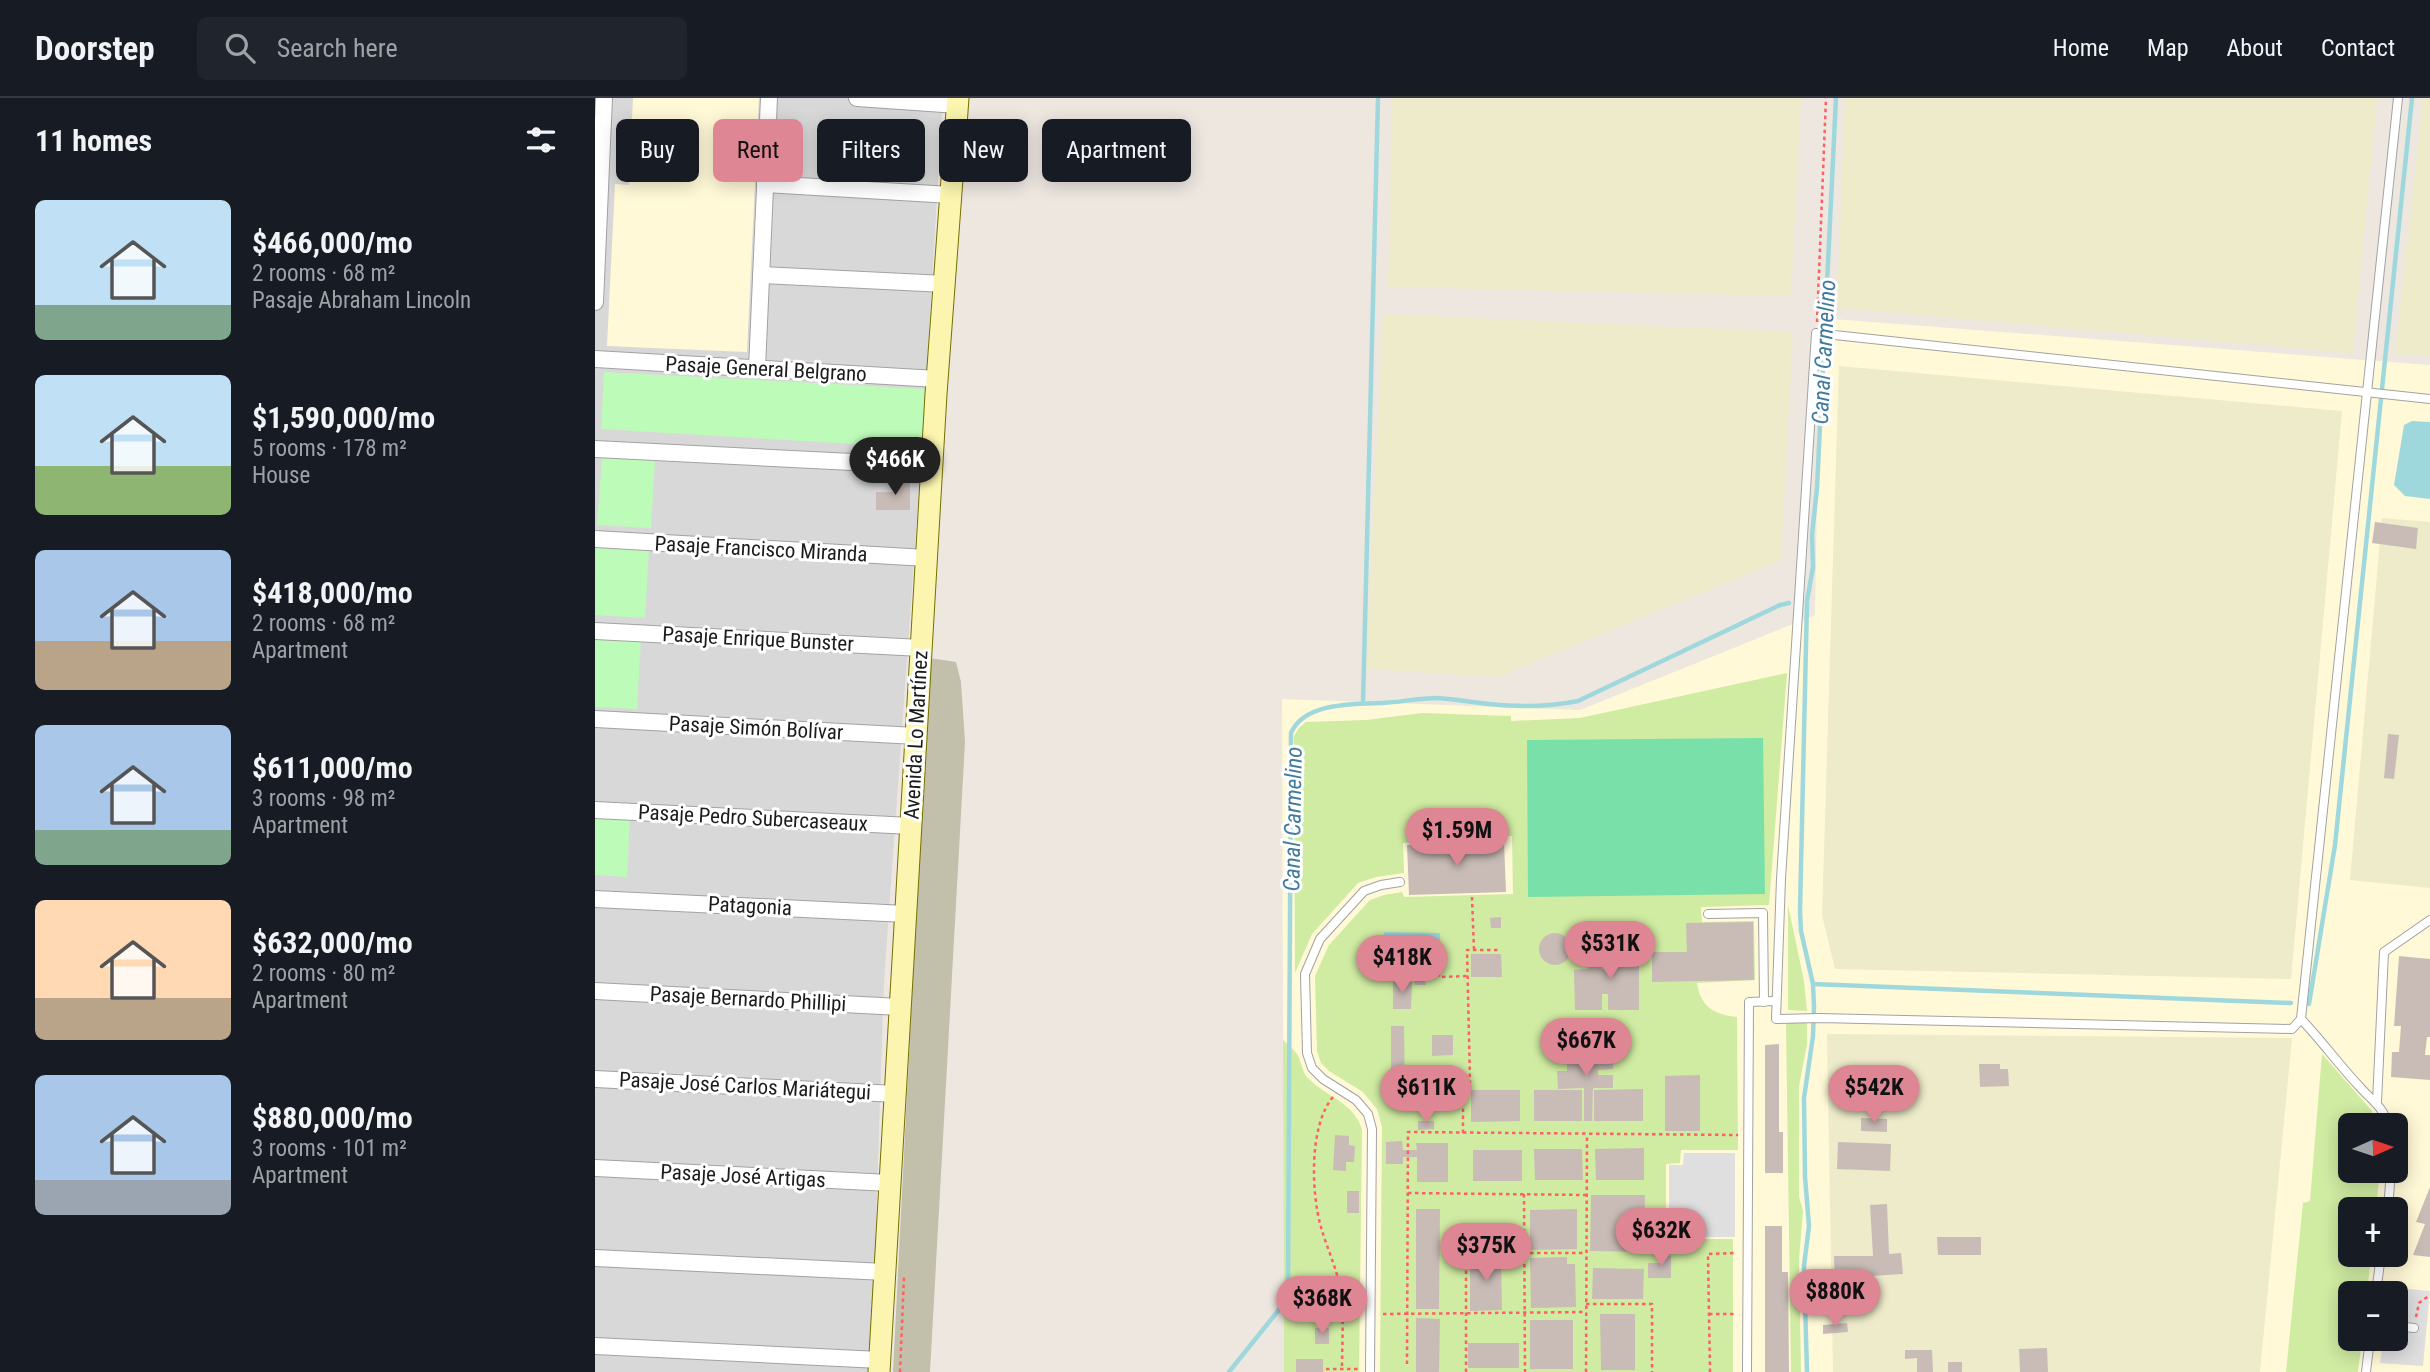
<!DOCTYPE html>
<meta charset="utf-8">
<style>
:root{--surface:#171b24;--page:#20242c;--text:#f1f3f6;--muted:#9ea1a6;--line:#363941;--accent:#de8693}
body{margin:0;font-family:"Roboto Condensed",sans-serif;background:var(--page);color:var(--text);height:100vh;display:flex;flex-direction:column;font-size:26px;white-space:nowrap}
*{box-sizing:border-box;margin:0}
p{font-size:23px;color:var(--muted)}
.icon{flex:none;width:38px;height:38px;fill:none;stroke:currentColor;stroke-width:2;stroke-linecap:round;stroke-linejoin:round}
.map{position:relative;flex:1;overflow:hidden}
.side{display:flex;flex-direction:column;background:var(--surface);width:595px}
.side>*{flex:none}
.guide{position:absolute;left:21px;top:21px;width:665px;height:63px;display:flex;gap:14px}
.needle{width:46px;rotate:87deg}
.controls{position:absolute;left:1743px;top:1015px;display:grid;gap:14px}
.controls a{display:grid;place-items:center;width:70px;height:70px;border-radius:10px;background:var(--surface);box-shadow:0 4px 18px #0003;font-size:35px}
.price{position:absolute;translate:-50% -60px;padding:0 16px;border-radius:24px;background:var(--accent);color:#111;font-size:23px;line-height:46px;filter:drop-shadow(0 2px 4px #0008)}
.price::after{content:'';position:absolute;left:50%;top:42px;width:21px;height:16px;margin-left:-10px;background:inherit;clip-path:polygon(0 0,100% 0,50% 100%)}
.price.on{background:#222;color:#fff}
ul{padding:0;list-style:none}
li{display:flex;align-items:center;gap:21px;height:175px;padding:0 35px}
li span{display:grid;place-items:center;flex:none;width:196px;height:140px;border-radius:10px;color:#555}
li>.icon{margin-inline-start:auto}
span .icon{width:84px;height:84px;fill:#fffc;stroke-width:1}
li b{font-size:30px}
h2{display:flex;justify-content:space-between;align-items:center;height:84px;padding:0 35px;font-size:30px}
.chip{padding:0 24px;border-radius:10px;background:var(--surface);box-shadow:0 4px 18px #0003;font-size:24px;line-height:63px}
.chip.on{background:var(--accent);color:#111}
header{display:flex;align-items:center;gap:42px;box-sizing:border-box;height:98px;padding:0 35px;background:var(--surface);border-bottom:2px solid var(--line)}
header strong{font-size:33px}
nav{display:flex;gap:38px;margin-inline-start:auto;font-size:24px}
.search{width:490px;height:63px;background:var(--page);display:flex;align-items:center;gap:18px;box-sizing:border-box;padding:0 24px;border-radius:10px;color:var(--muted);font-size:26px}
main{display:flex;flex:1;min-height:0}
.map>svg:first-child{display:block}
.residential{fill:#d9d8d8}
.education{fill:#fff9d7;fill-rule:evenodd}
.construction{fill:#c2bfab}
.farmland{fill:#edebc9}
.grass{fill:#d0eba2}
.park{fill:#bdfbb9}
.pitch{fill:#79e0aa}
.parking{fill:#dfdfdf}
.water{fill:#9ed8dd}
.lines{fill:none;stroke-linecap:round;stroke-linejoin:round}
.stream{stroke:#9ed8dd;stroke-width:4.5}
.building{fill:#c9bcb6}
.lane-casing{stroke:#a2a2a2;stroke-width:10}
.street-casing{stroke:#a2a2a2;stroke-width:18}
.secondary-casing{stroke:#737001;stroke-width:23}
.path{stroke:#ff5f65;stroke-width:2.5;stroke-dasharray:3.5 3.5;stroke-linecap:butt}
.lane{stroke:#fff;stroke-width:8}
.street{stroke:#fff;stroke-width:16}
.secondary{stroke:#fbf5af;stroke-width:21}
.labels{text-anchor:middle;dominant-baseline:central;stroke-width:6;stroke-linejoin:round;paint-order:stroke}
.street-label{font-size:21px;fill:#1b1b1b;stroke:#fff}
.water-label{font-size:23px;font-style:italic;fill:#407b9d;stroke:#fff}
</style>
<header>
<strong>Doorstep</strong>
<div class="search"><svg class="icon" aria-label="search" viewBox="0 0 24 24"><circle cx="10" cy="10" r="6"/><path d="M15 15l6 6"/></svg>Search here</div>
<nav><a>Home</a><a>Map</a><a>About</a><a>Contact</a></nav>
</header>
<main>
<section class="side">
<h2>11 homes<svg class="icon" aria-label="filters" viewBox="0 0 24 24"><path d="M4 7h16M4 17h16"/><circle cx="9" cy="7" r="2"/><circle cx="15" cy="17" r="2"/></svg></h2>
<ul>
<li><span style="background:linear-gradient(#bfe0f5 75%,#7fa58c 0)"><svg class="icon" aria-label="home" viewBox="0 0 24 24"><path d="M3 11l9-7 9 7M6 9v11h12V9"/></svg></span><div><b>$466,000/mo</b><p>2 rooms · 68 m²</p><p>Pasaje Abraham Lincoln</p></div></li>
<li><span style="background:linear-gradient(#bfe0f5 65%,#8fb573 0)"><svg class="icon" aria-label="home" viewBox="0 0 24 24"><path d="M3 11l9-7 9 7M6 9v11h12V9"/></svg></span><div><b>$1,590,000/mo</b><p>5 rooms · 178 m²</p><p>House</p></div></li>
<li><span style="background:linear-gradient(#a9c7e8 65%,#b9a48a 0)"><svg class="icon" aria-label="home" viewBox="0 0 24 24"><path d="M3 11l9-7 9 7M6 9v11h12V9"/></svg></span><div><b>$418,000/mo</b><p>2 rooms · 68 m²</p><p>Apartment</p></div></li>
<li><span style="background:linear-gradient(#a9c7e8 75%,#7fa58c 0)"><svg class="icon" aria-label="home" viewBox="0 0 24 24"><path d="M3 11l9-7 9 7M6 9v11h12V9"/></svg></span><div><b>$611,000/mo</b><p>3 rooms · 98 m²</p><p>Apartment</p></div></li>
<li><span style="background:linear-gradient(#ffd9b3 70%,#b9a48a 0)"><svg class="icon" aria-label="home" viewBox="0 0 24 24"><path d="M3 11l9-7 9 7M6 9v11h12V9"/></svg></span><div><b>$632,000/mo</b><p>2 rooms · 80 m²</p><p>Apartment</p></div></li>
<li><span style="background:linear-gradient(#a9c7e8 75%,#9aa5b1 0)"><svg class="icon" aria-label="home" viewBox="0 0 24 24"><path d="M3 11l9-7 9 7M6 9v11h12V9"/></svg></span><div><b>$880,000/mo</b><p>3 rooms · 101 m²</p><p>Apartment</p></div></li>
</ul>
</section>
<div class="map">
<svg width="1835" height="1274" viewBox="0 0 1835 1274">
<rect width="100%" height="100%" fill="#ede7e0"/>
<path class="residential" d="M0,0H348L327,350L289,884L276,1274H0Z"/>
<g class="education">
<path d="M38,0H164L152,254L12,248L20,86L34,87Z"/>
<path d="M1225,220L1835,267V1274H689L687,601L985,612L1220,517ZM1755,1027H1801V1073H1755ZM1755,1111H1801V1157H1755ZM1755,1195H1801V1241H1755Z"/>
</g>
<path class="construction" d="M334,560L361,564L366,584L370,644L335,1274H298Z"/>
<g class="farmland">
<path d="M797,0H1206L1196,198L793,189Z"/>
<path d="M1250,0H1782L1758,255L1242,210Z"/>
<path d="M1828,0H1835V258L1800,256Z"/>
<path d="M788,216L1198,234L1186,462L903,579L771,571Z"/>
<path d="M1244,268L1747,313L1696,881L1240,871L1227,817Z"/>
<path d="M1787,420L1835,424V790L1755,782Z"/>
<path d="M1232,936L1697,940L1665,1274H1238Z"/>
</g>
<g class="grass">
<path d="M1192,575L1174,807L1106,809L1107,824L1159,823L1160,882L1102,885C1106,910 1119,916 1142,919L1143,1052H1086L1085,1065L1071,1066V1127H1085V1141H1138V1274H785L787,1029L782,1011L768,994L734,973L726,965L722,953L720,878L734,847L775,802L789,797L807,794L809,799L918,796L917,738L808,745L809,775L781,779L763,785L717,836L700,875L699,638L704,630L711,624L771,622L827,615L916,618V623L985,620Z"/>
<path d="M1193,807L1209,883L1212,913L1193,912Z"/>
<path d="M1191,925H1212V946L1204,988V1099L1208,1113L1204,1161L1206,1274H1196Z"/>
<path d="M688,942C693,947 700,952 703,958C707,965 707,973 712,979C730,999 760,1004 767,1032L764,1274H689Z"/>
<path d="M1727,956L1777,1013L1779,1027H1755V1073H1785L1781,1111H1755V1157H1776L1772,1195H1755V1241H1767L1763,1274H1691L1708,1105L1715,1103Z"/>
</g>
<g class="park">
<path d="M9,274L330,291L327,350L6,331Z"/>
<path d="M7,360L60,363L56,430L2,427Z"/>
<path d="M1,449L54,452L50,520L0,517Z"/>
<path d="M0,539L46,541L42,611L0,609Z"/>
<path d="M0,716L35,718L32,779L0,777Z"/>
</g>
<path class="pitch" d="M1168,640L1170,796L933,799L932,642Z"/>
<g class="parking">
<path d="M1089,1055H1140V1139H1087V1124H1074V1067H1088Z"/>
<path d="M1793,1189L1835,1193L1828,1268L1785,1265L1788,1241H1801V1195H1792Z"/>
</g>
<g class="water">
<path d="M1817,323L1835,324V401L1810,398L1799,387L1809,327Z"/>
<path d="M789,834L845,835V860L789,859Z"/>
</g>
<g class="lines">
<g class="stream">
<path d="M768,605L783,0"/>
<path d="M1218,886L1696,905"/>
<path d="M1714,906L1740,747L1817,0"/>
<path d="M634,1274L691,1203L693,1191L696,635C709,604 760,606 788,605C806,604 824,600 842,600C857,601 871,603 885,605C916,609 953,609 983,603L1185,507L1194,505"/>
<path d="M1212,1274L1209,1168L1214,1128L1210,1079L1209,1000L1218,938L1219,909L1218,886L1206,833L1205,813L1212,503L1218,469L1217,437L1222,390L1241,0"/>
</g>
</g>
<g class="building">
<path d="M299,380H315V412H281V394H300Z"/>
<path d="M1780,424L1823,430L1821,451L1777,445Z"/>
<path d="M1793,636L1804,637L1799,681L1789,680Z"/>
<path d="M909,744L911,794L814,797L812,747Z"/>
<path d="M906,819V830H896L895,820Z"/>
<path d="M1158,824L1159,882L1057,884V854H1092L1091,825Z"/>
<path d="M998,828L1006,837L997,845L989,836Z"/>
<circle cx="960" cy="851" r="16"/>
<path d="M1038,843L1039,857L1044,856V912H1013V896H1007V912H980L979,872L993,871V862H1006V871H1014L1013,844Z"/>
<path d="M876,856H906L907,879H876Z"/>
<path d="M1804,858L1835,861V939H1832L1830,957H1835V982L1796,979L1797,954H1804L1806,928H1799Z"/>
<path d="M830,880L831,887H820L819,881Z"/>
<path d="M798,884H817L816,911H798Z"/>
<path d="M796,928H809L810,1003L796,1004Z"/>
<path d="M837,937H858V957L837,958Z"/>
<path d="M1184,946V1034H1188V1075H1170V947Z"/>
<path d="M972,958H1018V971L1003,972V977H1018V990H998L997,1023H989V990L963,991L962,973H972Z"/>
<path d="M1384,966H1405V971H1413L1414,988L1385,989Z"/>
<path d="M1105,977V1033H1070V978Z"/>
<path d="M1048,991V1023H999V992Z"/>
<path d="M876,992H925V1023L876,1024Z"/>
<rect x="939" y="992" width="48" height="31"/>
<path d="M1266,1020L1292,1021V1034L1266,1033Z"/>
<path d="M823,1023H839V1031L823,1032Z"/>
<path d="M740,1037L754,1038V1047L760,1048L759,1064H751V1073L738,1072Z"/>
<path d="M807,1043L808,1052H822L821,1045H853V1084H822V1059H808V1066H791V1044Z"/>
<path d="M1243,1044L1296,1046L1295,1073L1242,1071Z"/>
<path d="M1049,1050V1082H1001L1000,1051Z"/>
<path d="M939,1051H987L988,1082H940Z"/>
<rect x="878" y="1052" width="49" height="31"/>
<path d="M1835,1089V1159L1818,1157L1830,1126L1821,1124Z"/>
<rect x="752" y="1093" width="12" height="22"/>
<path d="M996,1097H1050L1049,1154L995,1153Z"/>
<path d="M1292,1106L1294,1156L1306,1155L1308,1176L1259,1179V1186L1240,1187L1239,1158H1278L1275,1107Z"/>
<path d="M821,1111H845L844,1211H821Z"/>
<path d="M982,1111V1151L935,1152V1112Z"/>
<path d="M1170,1128H1187V1174H1193L1194,1274H1170Z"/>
<path d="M1342,1139H1386V1157H1343Z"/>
<path d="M875,1157H906L907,1212L875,1213Z"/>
<path d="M1065,1157L1076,1158V1180H1053V1165H1065Z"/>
<path d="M972,1159V1166H980L981,1209L936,1210L935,1160Z"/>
<path d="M998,1170L1049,1171L1048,1201H997Z"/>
<path d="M1005,1216H1040V1272H1006Z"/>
<path d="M821,1220L845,1221L844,1274H821Z"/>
<rect x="935" y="1222" width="43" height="49"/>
<path d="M1252,1225L1253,1234L1228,1236V1227Z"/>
<rect x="720" y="1230" width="14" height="16"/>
<rect x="873" y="1245" width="51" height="25"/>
<path d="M1452,1250L1453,1274H1425L1424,1251Z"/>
<path d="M1310,1252H1337L1338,1274H1322V1260L1310,1261Z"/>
<rect x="701" y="1261" width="27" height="13"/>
<rect x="1353" y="1264" width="14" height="10"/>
</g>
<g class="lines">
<g class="lane-casing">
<g id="lane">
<path d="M1113,816L1168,815L1169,904"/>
<path d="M1706,921L1803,0"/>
<path d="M1782,1004L1789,854L1835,822"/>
<path d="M1793,1027C1789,1009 1776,1002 1764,988C1744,967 1727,943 1706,921L1697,931L1224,920L1181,921L1186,781L1221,235L1835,301"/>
<path d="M1793,1111L1796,1073"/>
<path d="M1781,1195L1786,1157"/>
<path d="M1801,1228L1819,1230"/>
<path d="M775,1274L777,1031L773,1016L761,1002L728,981L717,970L712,955L710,876L725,841L769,793L786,787L805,784"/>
<path d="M1152,1274L1154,904L1180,903"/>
<path d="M1771,1274L1775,1241"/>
</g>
</g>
<g class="street-casing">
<g id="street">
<path d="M262,0L363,7"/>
<path d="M170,86L356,97"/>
<path d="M166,177L350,186"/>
<path d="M0,204L9,0"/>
<path d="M0,261L342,281"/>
<path d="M162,270L174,0"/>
<path d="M0,351L337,368"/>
<path d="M0,441L332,460"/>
<path d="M0,533L326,550"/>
<path d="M0,621L321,638"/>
<path d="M0,712L316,728"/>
<path d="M0,801L311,816"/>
<path d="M0,893L305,909"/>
<path d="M0,981L301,996"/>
<path d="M0,1070L295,1085"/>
<path d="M0,1160L290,1174"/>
<path d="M0,1248L285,1262"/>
</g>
</g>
<g class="secondary-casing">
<path id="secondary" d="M284,1274L341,296L363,0"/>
</g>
<g class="path">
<path d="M1222,224L1231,0"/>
<path d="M877,799L879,852"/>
<path d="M844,868V879L873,878"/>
<path d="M738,999C714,1027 716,1095 726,1129C732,1151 743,1172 746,1196C749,1220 747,1246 747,1271"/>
<path d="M868,1035V984H875L872,852H906"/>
<path d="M813,1095L992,1097"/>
<path d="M929,1096L930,1274"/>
<path d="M851,1155H991"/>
<path d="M991,1206H1057V1274"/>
<path d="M788,1216L991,1214"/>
<path d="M1114,1216H1142"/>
<path d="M1821,1219L1824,1205L1835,1197"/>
<path d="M812,1266L813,1034L1143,1037"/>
<path d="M731,1271H764"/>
<path d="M305,1274L309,1179"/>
<path d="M871,1274V1155"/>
<path d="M991,1274L992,1036"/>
<path d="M1115,1274L1113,1156L1142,1155"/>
</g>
<use href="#lane" class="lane"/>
<use href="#street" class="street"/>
<use href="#secondary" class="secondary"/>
</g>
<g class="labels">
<g class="street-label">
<text transform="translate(171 271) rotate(3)">Pasaje General Belgrano</text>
<text transform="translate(166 451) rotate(3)">Pasaje Francisco Miranda</text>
<text transform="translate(163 541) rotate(3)">Pasaje Enrique Bunster</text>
<text transform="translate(161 630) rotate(3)">Pasaje Simón Bolívar</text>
<text transform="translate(321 637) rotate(-87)">Avenida Lo Martínez</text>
<text transform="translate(158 720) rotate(3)">Pasaje Pedro Subercaseaux</text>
<text transform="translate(155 808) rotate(3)">Patagonia</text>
<text transform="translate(153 901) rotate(3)">Pasaje Bernardo Phillipi</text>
<text transform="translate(150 988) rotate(3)">Pasaje José Carlos Mariátegui</text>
<text transform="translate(148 1078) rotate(3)">Pasaje José Artigas</text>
</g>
<g class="water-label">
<text transform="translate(1229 254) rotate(-87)">Canal Carmelino</text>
<text transform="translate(698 721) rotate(-89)">Canal Carmelino</text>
</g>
</g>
</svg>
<div class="controls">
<a><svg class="needle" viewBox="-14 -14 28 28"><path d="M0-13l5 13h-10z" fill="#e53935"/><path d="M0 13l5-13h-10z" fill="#9ea1a6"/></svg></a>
<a>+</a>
<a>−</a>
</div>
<b class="price on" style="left:300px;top:399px">$466K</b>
<b class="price" style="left:862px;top:770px">$1.59M</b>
<b class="price" style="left:1015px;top:883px">$531K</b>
<b class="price" style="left:807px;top:897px">$418K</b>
<b class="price" style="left:991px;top:980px">$667K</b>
<b class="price" style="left:831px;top:1027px">$611K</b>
<b class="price" style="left:1279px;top:1027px">$542K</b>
<b class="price" style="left:1066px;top:1170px">$632K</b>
<b class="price" style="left:891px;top:1185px">$375K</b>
<b class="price" style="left:1240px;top:1231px">$880K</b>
<b class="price" style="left:727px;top:1238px">$368K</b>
<div class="guide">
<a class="chip">Buy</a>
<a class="chip on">Rent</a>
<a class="chip">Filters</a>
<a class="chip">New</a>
<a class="chip">Apartment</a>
</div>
</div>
</main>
